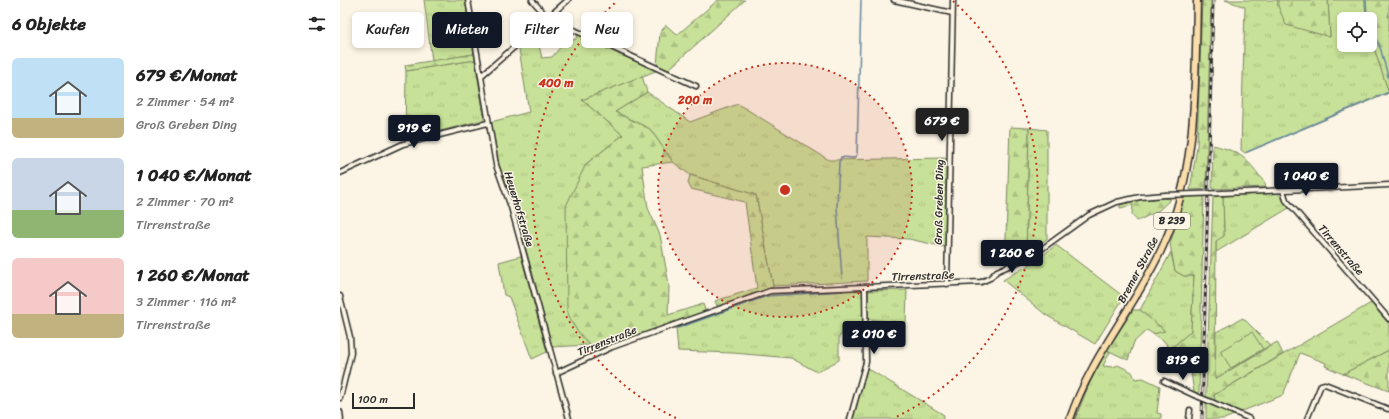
<!DOCTYPE html>
<html lang="de">
<meta charset="utf-8">
<style>
:root{--surface:#fff;--page:#f2f2f2;--text:#222;--muted:#767676;--accent:#111827}
body{margin:0;font-family:Sriracha,sans-serif;background:var(--page);color:var(--text);height:100vh;display:flex;flex-direction:column;font-size:15px;white-space:nowrap}
*{box-sizing:border-box;margin:0}
p{font-size:13px;color:var(--muted)}
.icon{flex:none;width:22px;height:22px;fill:none;stroke:currentColor;stroke-width:2;stroke-linecap:round;stroke-linejoin:round}
.map{position:relative;flex:1;overflow:hidden}
.drawer{display:flex;flex-direction:column;background:var(--surface);width:340px}
.drawer>*{flex:none}
.guide{position:absolute;left:12px;top:12px;width:380px;height:36px;display:flex;gap:8px}
.buttons{position:absolute;left:997px;top:12px;display:grid;gap:8px}
.buttons a{display:grid;place-items:center;width:40px;height:40px;border-radius:6px;background:var(--surface);box-shadow:0 2px 6px #0003;font-size:20px}
.scale{position:absolute;left:12px;bottom:10px;width:63px;box-sizing:border-box;padding-left:4px;border:2px solid #2b2b2b;border-top:0;font-size:11px;line-height:14px;white-space:nowrap;color:#2b2b2b;-webkit-text-stroke:3px #fcf5e5;paint-order:stroke}
.price{position:absolute;translate:-50% -34px;padding:0 9px;border-radius:4px;background:var(--accent);color:#fff;font-size:13px;line-height:26px;filter:drop-shadow(0 1px 2px #0008)}
.price::after{content:'';position:absolute;left:50%;top:24px;width:12px;height:9px;margin-left:-6px;background:inherit;clip-path:polygon(0 0,100% 0,50% 100%)}
.price.current{background:#222;color:#fff}
ul{padding:0;list-style:none}
li{display:flex;align-items:center;gap:12px;height:100px;padding:0 12px}
li span{display:grid;place-items:center;flex:none;width:112px;height:80px;border-radius:6px;color:#555}
li>.icon{margin-inline-start:auto}
span .icon{width:48px;height:48px;fill:#fffc;stroke-width:1}
li b{font-size:17px}
h2{display:flex;justify-content:space-between;align-items:center;height:48px;padding:0 12px;font-size:17px}
.pill{padding:0 14px;border-radius:6px;background:var(--surface);box-shadow:0 2px 6px #0003;font-size:14px;line-height:36px}
.pill.current{background:var(--accent);color:#fff}
main{display:flex;flex:1;min-height:0}
.map>svg:first-child{display:block}
.grass{fill:url(#grass-tufts);stroke:#7a8662}
.forest{fill:url(#forest-firs);stroke:#7a8662}
.pitch{fill:#c8e198;stroke:#7a8662}
.lines{fill:none;stroke-linecap:round;stroke-linejoin:round}
.stream{stroke:#66879e;stroke-width:1.5}
.minor-casing{stroke:#2b2b2b;stroke-width:7}
.primary-casing{stroke:#2b2b2b;stroke-width:9}
.minor{stroke:#fcf5e5;stroke-width:4}
.primary{stroke:#faddab;stroke-width:6}
.rail-casing{stroke:#2b2b2b;stroke-width:3}
.rail{stroke:#fcf5e5;stroke-width:1.5;stroke-dasharray:4.5;stroke-linecap:butt}
.minor-bridge-casing{stroke:#2b2b2b;stroke-width:7;stroke-linecap:butt}
.minor-bridge{stroke:#fcf5e5;stroke-width:4}
.ring{fill:none;stroke:#c8321e;stroke-width:2;stroke-dasharray:2 4}
.labels{text-anchor:middle;dominant-baseline:central;stroke-width:3;stroke-linejoin:round;paint-order:stroke}
.shield{fill:#fcf5e5;stroke:#6a6863;stroke-width:1}
.shield-label{font-size:10px;font-weight:bold;fill:#2b2b2b}
.street-label{font-size:11px;fill:#2b2b2b;stroke:#fcf5e5}
.centre{fill:#c8321e;stroke:#fcf5e5;stroke-width:2}
.ring-label{font-size:12px;text-anchor:middle;font-weight:bold;fill:#c8321e;stroke:#fcf5e5;stroke-width:3;stroke-linejoin:round;paint-order:stroke}
</style>
<main>
<section class="drawer">
<h2>6 Objekte<svg class="icon" aria-label="filters" viewBox="0 0 24 24"><path d="M4 7h16M4 17h16"/><circle cx="9" cy="7" r="2"/><circle cx="15" cy="17" r="2"/></svg></h2>
<ul>
<li><span style="background:linear-gradient(#bfe0f5 75%,#c2b280 0)"><svg class="icon" aria-label="home" viewBox="0 0 24 24"><path d="M3 11l9-7 9 7M6 9v11h12V9"/></svg></span><div><b>679 €/Monat</b><p>2 Zimmer · 54 m²</p><p>Groß Greben Ding</p></div></li>
<li><span style="background:linear-gradient(#c9d6e8 65%,#8fb573 0)"><svg class="icon" aria-label="home" viewBox="0 0 24 24"><path d="M3 11l9-7 9 7M6 9v11h12V9"/></svg></span><div><b>1 040 €/Monat</b><p>2 Zimmer · 70 m²</p><p>Tirrenstraße</p></div></li>
<li><span style="background:linear-gradient(#f6c9c9 70%,#c2b280 0)"><svg class="icon" aria-label="home" viewBox="0 0 24 24"><path d="M3 11l9-7 9 7M6 9v11h12V9"/></svg></span><div><b>1 260 €/Monat</b><p>3 Zimmer · 116 m²</p><p>Tirrenstraße</p></div></li>
</ul>
</section>
<div class="map">
<svg width="1049" height="419" viewBox="0 0 1049 419">
<defs>
<pattern id="grass-tufts" width="24" height="20" patternUnits="userSpaceOnUse"><rect width="24" height="20" fill="#c8e198"/><path d="M3 7l-1-3M5 7V3M7 7l1-3M15 17l-1-3M17 17v-4M19 17l1-3" fill="none" stroke="#acc183"/></pattern>
<pattern id="forest-firs" width="22" height="20" patternUnits="userSpaceOnUse"><rect width="22" height="20" fill="#c8e198"/><path d="M5 1l3.5 6h-7zM16 11l3.5 6h-7z" fill="#acc183"/></pattern>
</defs>
<rect width="100%" height="100%" fill="#fcf5e5"/>
<filter id="ink" filterUnits="userSpaceOnUse"><feTurbulence type="fractalNoise" baseFrequency=".025" numOctaves="2"/><feDisplacementMap in="SourceGraphic" scale="8" xChannelSelector="R" yChannelSelector="G"/><feConvolveMatrix kernelMatrix="1 2 1 2 8 2 1 2 1" color-interpolation-filters="sRGB"/></filter>
<g filter="url(#ink)">
<g class="grass">
<path d="M84,0H125L134,54L92,61Z"/>
<path d="M885,0H938V6L990,37L988,0H1025L1026,19H1004V45H1030V36L1049,93L905,153L901,150L905,7Z"/>
<path d="M196,32L202,58L212,57L228,38L235,40L239,33L318,70L242,100L283,135L246,164L230,321L249,345L212,347L174,205L159,165L151,122L189,112L179,49Z"/>
<path d="M135,60L144,117L143,120L65,140L66,71Z"/>
<path d="M307,92L350,122L398,104L489,160L606,158L605,247L569,239L527,237V281L433,286L416,195L350,175L333,162L310,129L275,112Z"/>
<path d="M689,128L707,130V239L686,254Z"/>
<path d="M938,193L949,208L876,252V240L884,236L883,196Z"/>
<path d="M716,245L784,297L755,344L706,315L663,280L694,262Z"/>
<path d="M831,252L835,271L844,276H854L851,331L828,351L826,343L813,334L824,330L800,310Z"/>
<path d="M181,256L207,352L192,359L169,297L164,295L159,262Z"/>
<path d="M523,288V323L514,324L499,337V360L477,372L451,358L393,353L338,351L336,328L430,293Z"/>
<path d="M567,290L566,323L528,319V291Z"/>
<path d="M1031,303L1049,324V350L1003,374L985,366L986,363L960,353L943,395L900,412L875,401L874,395Z"/>
<path d="M903,318L930,345L875,379L876,332Z"/>
<path d="M767,350L770,352L763,366L773,367L778,365L792,372L795,379L803,378L820,386L817,413L821,414V419H735L750,382Z"/>
<path d="M527,368L604,415L603,419H513Z"/>
</g>
<g class="forest">
<path d="M378,0H405L328,70L317,65L320,33L326,25L337,35Z"/>
<path d="M862,0H871L866,189L850,190L857,147Z"/>
<path d="M938,0H988L990,37L946,25L938,6Z"/>
<path d="M1025,0H1049V93L1030,36V19H1026Z"/>
<path d="M134,54L135,60L66,71L65,65Z"/>
<path d="M302,76L307,92L275,112L310,129L333,162L302,166L308,208L320,235L329,285L328,315L363,304L366,313L256,349C243,340 231,325 227,310L226,206L246,164L283,135L242,100Z"/>
<path d="M670,127L689,128L686,254L665,265Z"/>
<path d="M873,145C904,153 906,158 925,183L926,187L872,189Z"/>
<path d="M350,175L416,195L433,286L430,290L378,308L375,301L417,288L405,202L351,189L348,183Z"/>
<path d="M864,196L859,394L854,392L851,373L828,351L851,331L854,276H844L835,271L830,244L844,197Z"/>
<path d="M873,196H883L884,236L876,241L875,379L937,342L943,354L874,395L875,401L866,397Z"/>
<path d="M825,198L831,199L818,211L797,221L792,214L793,205L780,208V205L799,200Z"/>
<path d="M793,310H800L825,331L813,334L807,330L794,342L788,360L767,350Z"/>
<path d="M1049,350V391L1003,374Z"/>
<path d="M866,403L894,415L884,419H866Z"/>
</g>
<path class="pitch" d="M912,332L923,349L891,368L880,351Z"/>
<g class="lines">
<g class="stream">
<path d="M1026,0L1027,19"/>
<path d="M1030,27L1040,47L1049,80"/>
<path d="M907,152L1049,92"/>
<path d="M502,279L497,207L499,162L501,157L514,158L517,154L521,0"/>
<path d="M338,328L427,296L503,291"/>
</g>
<g class="minor-casing">
<g id="minor">
<path d="M128,0L156,165L171,207L229,419"/>
<path d="M192,0L208,18L356,86"/>
<path d="M554,0L612,13"/>
<path d="M141,76L228,0"/>
<path d="M0,173L63,144L148,123"/>
<path d="M943,190L946,200L1049,319"/>
<path d="M883,193L1049,185"/>
<path d="M607,284L613,0"/>
<path d="M0,296L10,337L11,353L0,398"/>
<path d="M216,373L272,347L430,291L641,282L650,278L657,271L692,256L749,215L777,202L800,197L825,195"/>
<path d="M824,381L854,395"/>
<path d="M869,401L910,419"/>
<path d="M0,412L1,419"/>
<path d="M510,419L526,362L525,287"/>
<path d="M849,419L850,410"/>
<path d="M967,419L981,385L985,384L1048,409"/>
</g>
</g>
<g class="primary-casing">
<path id="primary" d="M730,419C751,356 796,306 823,246C858,169 855,83 857,0"/>
</g>
<use href="#minor" class="minor"/>
<use href="#primary" class="primary"/>
<g class="rail-casing">
<path id="rail" d="M862,419L873,0"/>
</g>
<use href="#rail" class="rail"/>
<g class="minor-bridge-casing">
<g id="minor-bridge">
<path d="M825,195L883,193"/>
<path d="M854,395L869,401"/>
</g>
</g>
<use href="#minor-bridge" class="minor-bridge"/>
</g>
</g>
<circle cx="445" cy="190" r="127" fill="#c8321e" fill-opacity=".12"/>
<g class="ring">
<circle cx="445" cy="190" r="127"/>
<path d="M336 418A253 253 0 0 1 277 1M613 1A253 253 0 0 1 554 418"/>
</g>
<g class="labels">
<rect class="shield" x="814" y="213" width="36" height="16" rx="3"/>
<g class="shield-label">
<text x="832" y="221">B 239</text>
</g>
<g class="street-label">
<text transform="translate(599 202) rotate(-89)">Groß Greben Ding</text>
<text transform="translate(179 209) rotate(73)">Heuerhofstraße</text>
<text transform="translate(1001 250) rotate(49)">Tirrenstraße</text>
<text transform="translate(798 270) rotate(-62)">Bremer Straße</text>
<text transform="translate(583 276) rotate(-2)">Tirrenstraße</text>
<text transform="translate(267 341) rotate(-22)">Tirrenstraße</text>
</g>
</g>
<circle cx="445" cy="190" r="6" class="centre"/>
<g class="ring-label">
<text x="216" y="87">400 m</text>
<text x="355" y="104">200 m</text>
</g>
</svg>
<div class="buttons">
<a><svg class="icon" aria-label="locate" viewBox="0 0 24 24"><circle cx="12" cy="12" r="6"/><path d="M12 2v4M12 18v4M2 12h4M18 12h4"/></svg></a>
</div>
<div class="scale">100 m</div>
<b class="price current" style="left:602px;top:142px">679 €</b>
<b class="price" style="left:74px;top:149px">919 €</b>
<b class="price" style="left:966px;top:197px">1 040 €</b>
<b class="price" style="left:672px;top:274px">1 260 €</b>
<b class="price" style="left:534px;top:355px">2 010 €</b>
<b class="price" style="left:843px;top:381px">819 €</b>
<div class="guide">
<a class="pill">Kaufen</a>
<a class="pill current">Mieten</a>
<a class="pill">Filter</a>
<a class="pill">Neu</a>
</div>
</div>
</main>
